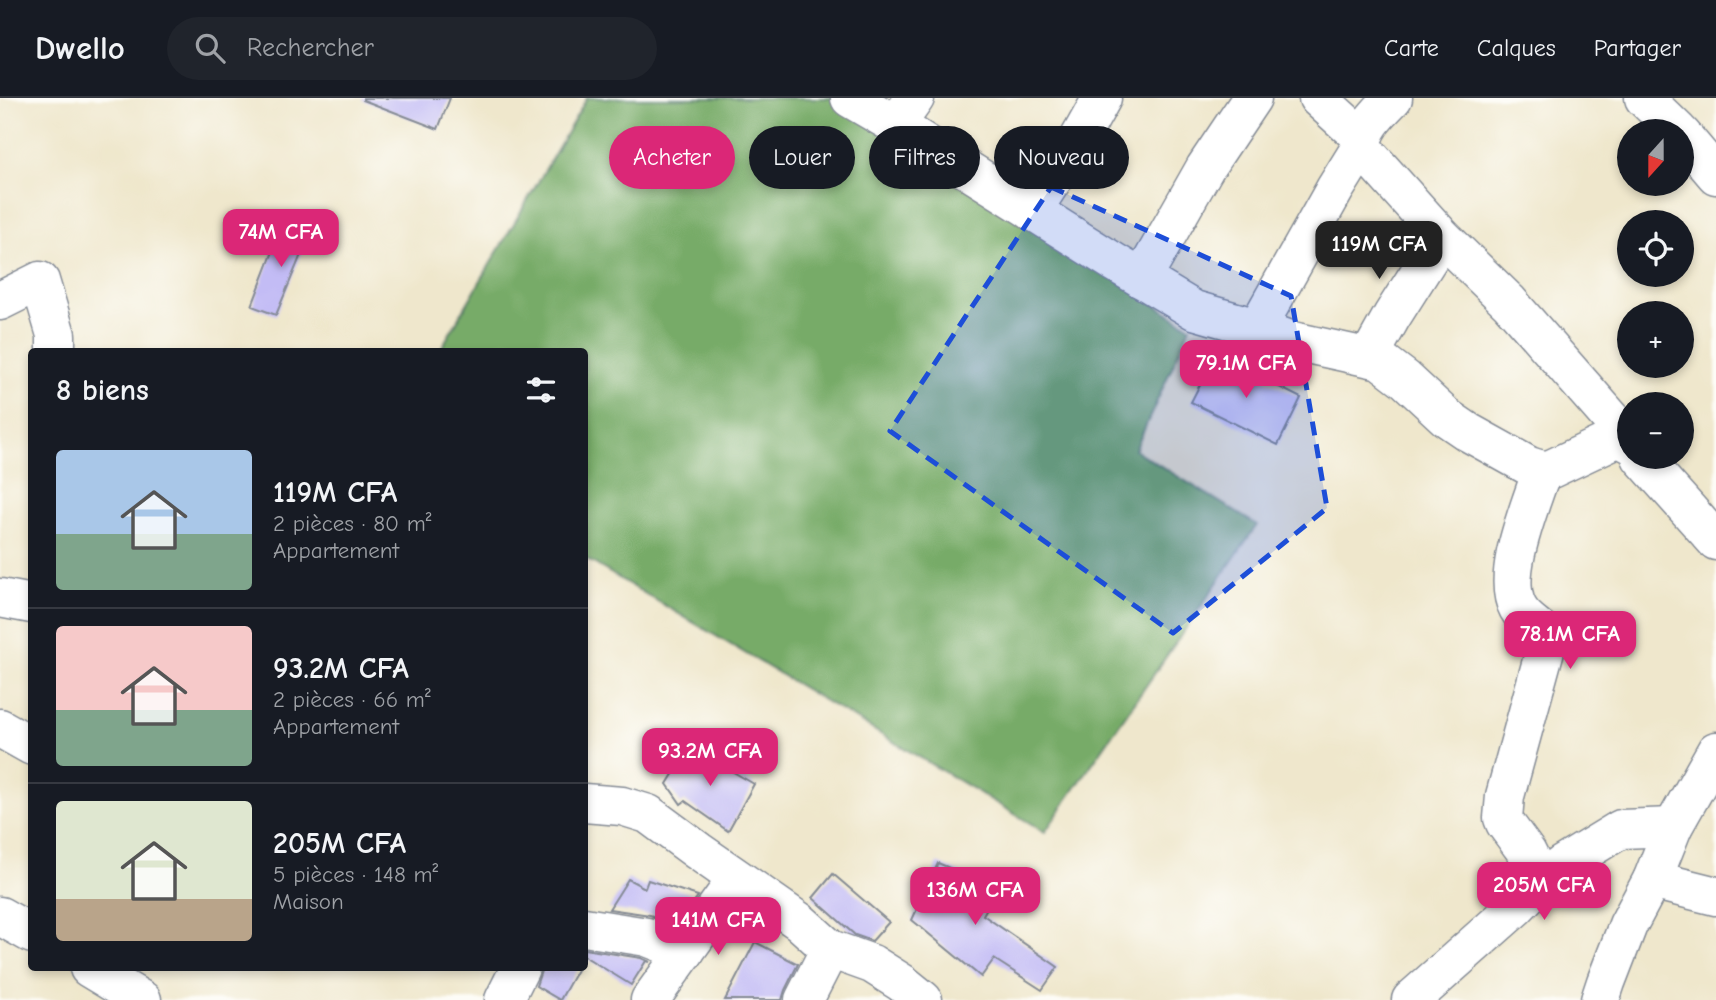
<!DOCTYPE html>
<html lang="fr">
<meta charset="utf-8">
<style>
:root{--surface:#171b24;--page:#20242c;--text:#f1f3f6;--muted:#9ea1a6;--line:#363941;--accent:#db2777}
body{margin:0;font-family:"Comic Neue",sans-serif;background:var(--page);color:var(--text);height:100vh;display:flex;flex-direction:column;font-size:26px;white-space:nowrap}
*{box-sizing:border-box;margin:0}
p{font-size:23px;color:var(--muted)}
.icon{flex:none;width:38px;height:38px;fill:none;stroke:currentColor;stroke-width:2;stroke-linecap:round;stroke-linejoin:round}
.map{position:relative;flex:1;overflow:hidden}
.side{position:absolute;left:28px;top:250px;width:560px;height:623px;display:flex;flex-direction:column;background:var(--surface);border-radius:7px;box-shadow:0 4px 10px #0003}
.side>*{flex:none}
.banner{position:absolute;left:609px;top:28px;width:665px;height:63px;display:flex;gap:14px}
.needle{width:46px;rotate:201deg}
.fabs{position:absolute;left:1617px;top:21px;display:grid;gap:14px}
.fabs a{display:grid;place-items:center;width:77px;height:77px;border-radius:50%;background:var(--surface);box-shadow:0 4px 10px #0003;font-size:35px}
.price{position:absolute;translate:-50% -60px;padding:0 16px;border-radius:14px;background:var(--accent);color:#fff;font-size:23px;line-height:46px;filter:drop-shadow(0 2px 4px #0008)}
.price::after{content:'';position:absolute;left:50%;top:42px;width:21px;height:16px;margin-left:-10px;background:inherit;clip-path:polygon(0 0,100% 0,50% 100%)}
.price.selected{background:#222;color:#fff}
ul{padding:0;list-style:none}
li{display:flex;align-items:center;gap:21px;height:175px;padding:0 28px}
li+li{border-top:2px solid var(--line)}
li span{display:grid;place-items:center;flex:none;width:196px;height:140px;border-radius:7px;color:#555}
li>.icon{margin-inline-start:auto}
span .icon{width:84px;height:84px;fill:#fffc;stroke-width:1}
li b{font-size:30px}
h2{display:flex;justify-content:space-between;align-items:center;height:84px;padding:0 28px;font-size:30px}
.tag{padding:0 24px;border-radius:32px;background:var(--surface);box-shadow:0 4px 10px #0003;font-size:24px;line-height:63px}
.tag.selected{background:var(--accent);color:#fff}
header{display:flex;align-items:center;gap:42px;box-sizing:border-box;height:98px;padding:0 35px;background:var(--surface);border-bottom:2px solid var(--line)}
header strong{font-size:33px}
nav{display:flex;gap:38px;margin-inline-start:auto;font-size:24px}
.search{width:490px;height:63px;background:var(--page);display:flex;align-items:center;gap:18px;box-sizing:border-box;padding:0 24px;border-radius:38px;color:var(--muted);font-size:26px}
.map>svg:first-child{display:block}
.forest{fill:#77ab67;stroke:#496d62;stroke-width:2}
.building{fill:#c3bcf5}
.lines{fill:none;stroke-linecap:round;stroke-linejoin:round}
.street-casing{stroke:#858b95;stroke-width:41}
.street{stroke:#fff;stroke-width:38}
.marked{fill:#1d4ed8;fill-opacity:0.2;stroke:#1d4ed8;stroke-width:5;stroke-dasharray:14 9;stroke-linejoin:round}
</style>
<header>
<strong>Dwello</strong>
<div class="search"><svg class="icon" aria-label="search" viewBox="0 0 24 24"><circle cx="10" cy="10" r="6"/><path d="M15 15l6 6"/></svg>Rechercher</div>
<nav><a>Carte</a><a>Calques</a><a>Partager</a></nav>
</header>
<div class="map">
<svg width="1716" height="902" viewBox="0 0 1716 902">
<rect width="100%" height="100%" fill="#fdfcf7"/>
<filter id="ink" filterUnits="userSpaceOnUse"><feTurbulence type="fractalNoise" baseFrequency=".0143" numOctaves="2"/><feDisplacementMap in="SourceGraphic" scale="14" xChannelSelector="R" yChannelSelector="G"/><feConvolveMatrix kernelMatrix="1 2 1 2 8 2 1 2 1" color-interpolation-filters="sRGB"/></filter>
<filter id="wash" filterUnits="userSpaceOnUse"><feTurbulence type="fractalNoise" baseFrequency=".00686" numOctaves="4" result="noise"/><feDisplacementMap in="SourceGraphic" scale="28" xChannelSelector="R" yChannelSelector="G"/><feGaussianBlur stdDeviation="1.57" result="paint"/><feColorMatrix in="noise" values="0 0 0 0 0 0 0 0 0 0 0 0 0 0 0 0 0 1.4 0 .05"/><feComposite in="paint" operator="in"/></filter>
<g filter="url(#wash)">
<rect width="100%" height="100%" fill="#efe7cc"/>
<path class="forest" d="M587,0H833L1190,229L1135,352L1257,427L1045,734L585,460L584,254H439Z"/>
<g id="blocks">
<g class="building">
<path d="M363,0H450L438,31L363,2Z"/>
<path d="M284,125L310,135L276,217L252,208Z"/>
<path d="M1215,257L1301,300L1278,347L1191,304Z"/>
<path d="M690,649L754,686L728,733L685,703L681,706L667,686Z"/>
<path d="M938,765L998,791L983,817L1058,869L1042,892L994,861L981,879L912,822Z"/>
<path d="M833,776L889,824L872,843L855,837L813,800Z"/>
<path d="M628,781L645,790L648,782L698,798L677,827L650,817L609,811Z"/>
<path d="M755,844L798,866L785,892L782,902H725Z"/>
<path d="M584,851L641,860L650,864L646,863L631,887L584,858Z"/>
<path d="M542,870H578L560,902L536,888Z"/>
</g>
</g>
</g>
<g filter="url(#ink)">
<use href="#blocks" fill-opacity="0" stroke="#858b95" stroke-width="2"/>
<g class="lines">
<g class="street-casing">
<g id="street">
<path d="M850,0L896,27L1114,164L1194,212L1257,230L1293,243L1380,262L1405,281L1446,319L1468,334L1529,368L1542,372L1551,371L1623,337"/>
<path d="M1318,0L1362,40"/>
<path d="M1393,0C1379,15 1364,27 1361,49L1442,139L1509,204L1615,325L1629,345"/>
<path d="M1644,0L1678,33"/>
<path d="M896,27L915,0"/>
<path d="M1682,37L1716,77"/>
<path d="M1032,113L1079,41L1102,0"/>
<path d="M1142,181L1205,70L1252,0"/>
<path d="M0,203L40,183L56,237V254"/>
<path d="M1257,230L1335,91L1361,49"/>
<path d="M1369,259L1392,218L1442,139"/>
<path d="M1641,359L1716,443"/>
<path d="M0,500L32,506"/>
<path d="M0,630L32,648"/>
<path d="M584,705L622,708L648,716L698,753L800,824L830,851L872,866L902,885L923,902"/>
<path d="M1652,782L1716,798"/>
<path d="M1541,783L1527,755L1505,725L1503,720L1505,698L1548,541C1541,529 1526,525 1518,510C1500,477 1531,407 1542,372"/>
<path d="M0,818L32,836"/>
<path d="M584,829L647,839L685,854"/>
<path d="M89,870L142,902"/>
<path d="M504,902L520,870"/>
<path d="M650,902L737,781"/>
<path d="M804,902L830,851"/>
<path d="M1411,902L1515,810L1541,783L1562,767L1621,731L1673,729"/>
<path d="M1600,902L1606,884L1628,827L1652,782L1673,729L1716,653"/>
</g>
</g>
<use href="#street" class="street"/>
</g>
</g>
<path class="marked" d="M1051,89L1291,198L1327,410L1173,535L890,333Z"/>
</svg>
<div class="fabs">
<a><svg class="needle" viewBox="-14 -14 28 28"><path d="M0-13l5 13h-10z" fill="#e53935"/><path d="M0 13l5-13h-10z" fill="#9ea1a6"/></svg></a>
<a><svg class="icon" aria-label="locate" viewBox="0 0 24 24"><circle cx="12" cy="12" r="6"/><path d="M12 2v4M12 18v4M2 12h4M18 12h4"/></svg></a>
<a>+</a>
<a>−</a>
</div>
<b class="price" style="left:281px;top:171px">74M CFA</b>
<b class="price selected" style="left:1379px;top:183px">119M CFA</b>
<b class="price" style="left:1246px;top:302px">79.1M CFA</b>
<b class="price" style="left:1570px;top:573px">78.1M CFA</b>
<b class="price" style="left:710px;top:690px">93.2M CFA</b>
<b class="price" style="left:1544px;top:824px">205M CFA</b>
<b class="price" style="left:975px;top:829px">136M CFA</b>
<b class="price" style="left:718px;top:859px">141M CFA</b>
<div class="banner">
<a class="tag selected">Acheter</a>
<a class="tag">Louer</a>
<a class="tag">Filtres</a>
<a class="tag">Nouveau</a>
</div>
<section class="side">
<h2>8 biens<svg class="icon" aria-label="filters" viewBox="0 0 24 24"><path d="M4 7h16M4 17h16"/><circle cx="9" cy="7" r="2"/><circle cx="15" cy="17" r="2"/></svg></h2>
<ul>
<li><span style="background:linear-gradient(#a9c7e8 60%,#7fa58c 0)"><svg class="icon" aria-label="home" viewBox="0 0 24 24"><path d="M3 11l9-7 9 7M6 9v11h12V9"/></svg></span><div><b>119M CFA</b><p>2 pièces · 80 m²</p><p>Appartement</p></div></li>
<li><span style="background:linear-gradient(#f6c9c9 60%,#7fa58c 0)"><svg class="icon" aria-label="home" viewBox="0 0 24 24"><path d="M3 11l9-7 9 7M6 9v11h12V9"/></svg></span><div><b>93.2M CFA</b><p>2 pièces · 66 m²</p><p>Appartement</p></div></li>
<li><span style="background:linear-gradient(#dfe7d0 70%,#b9a48a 0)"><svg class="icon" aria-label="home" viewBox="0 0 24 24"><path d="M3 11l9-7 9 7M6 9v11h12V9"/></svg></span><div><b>205M CFA</b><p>5 pièces · 148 m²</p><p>Maison</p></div></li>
</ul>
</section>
</div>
